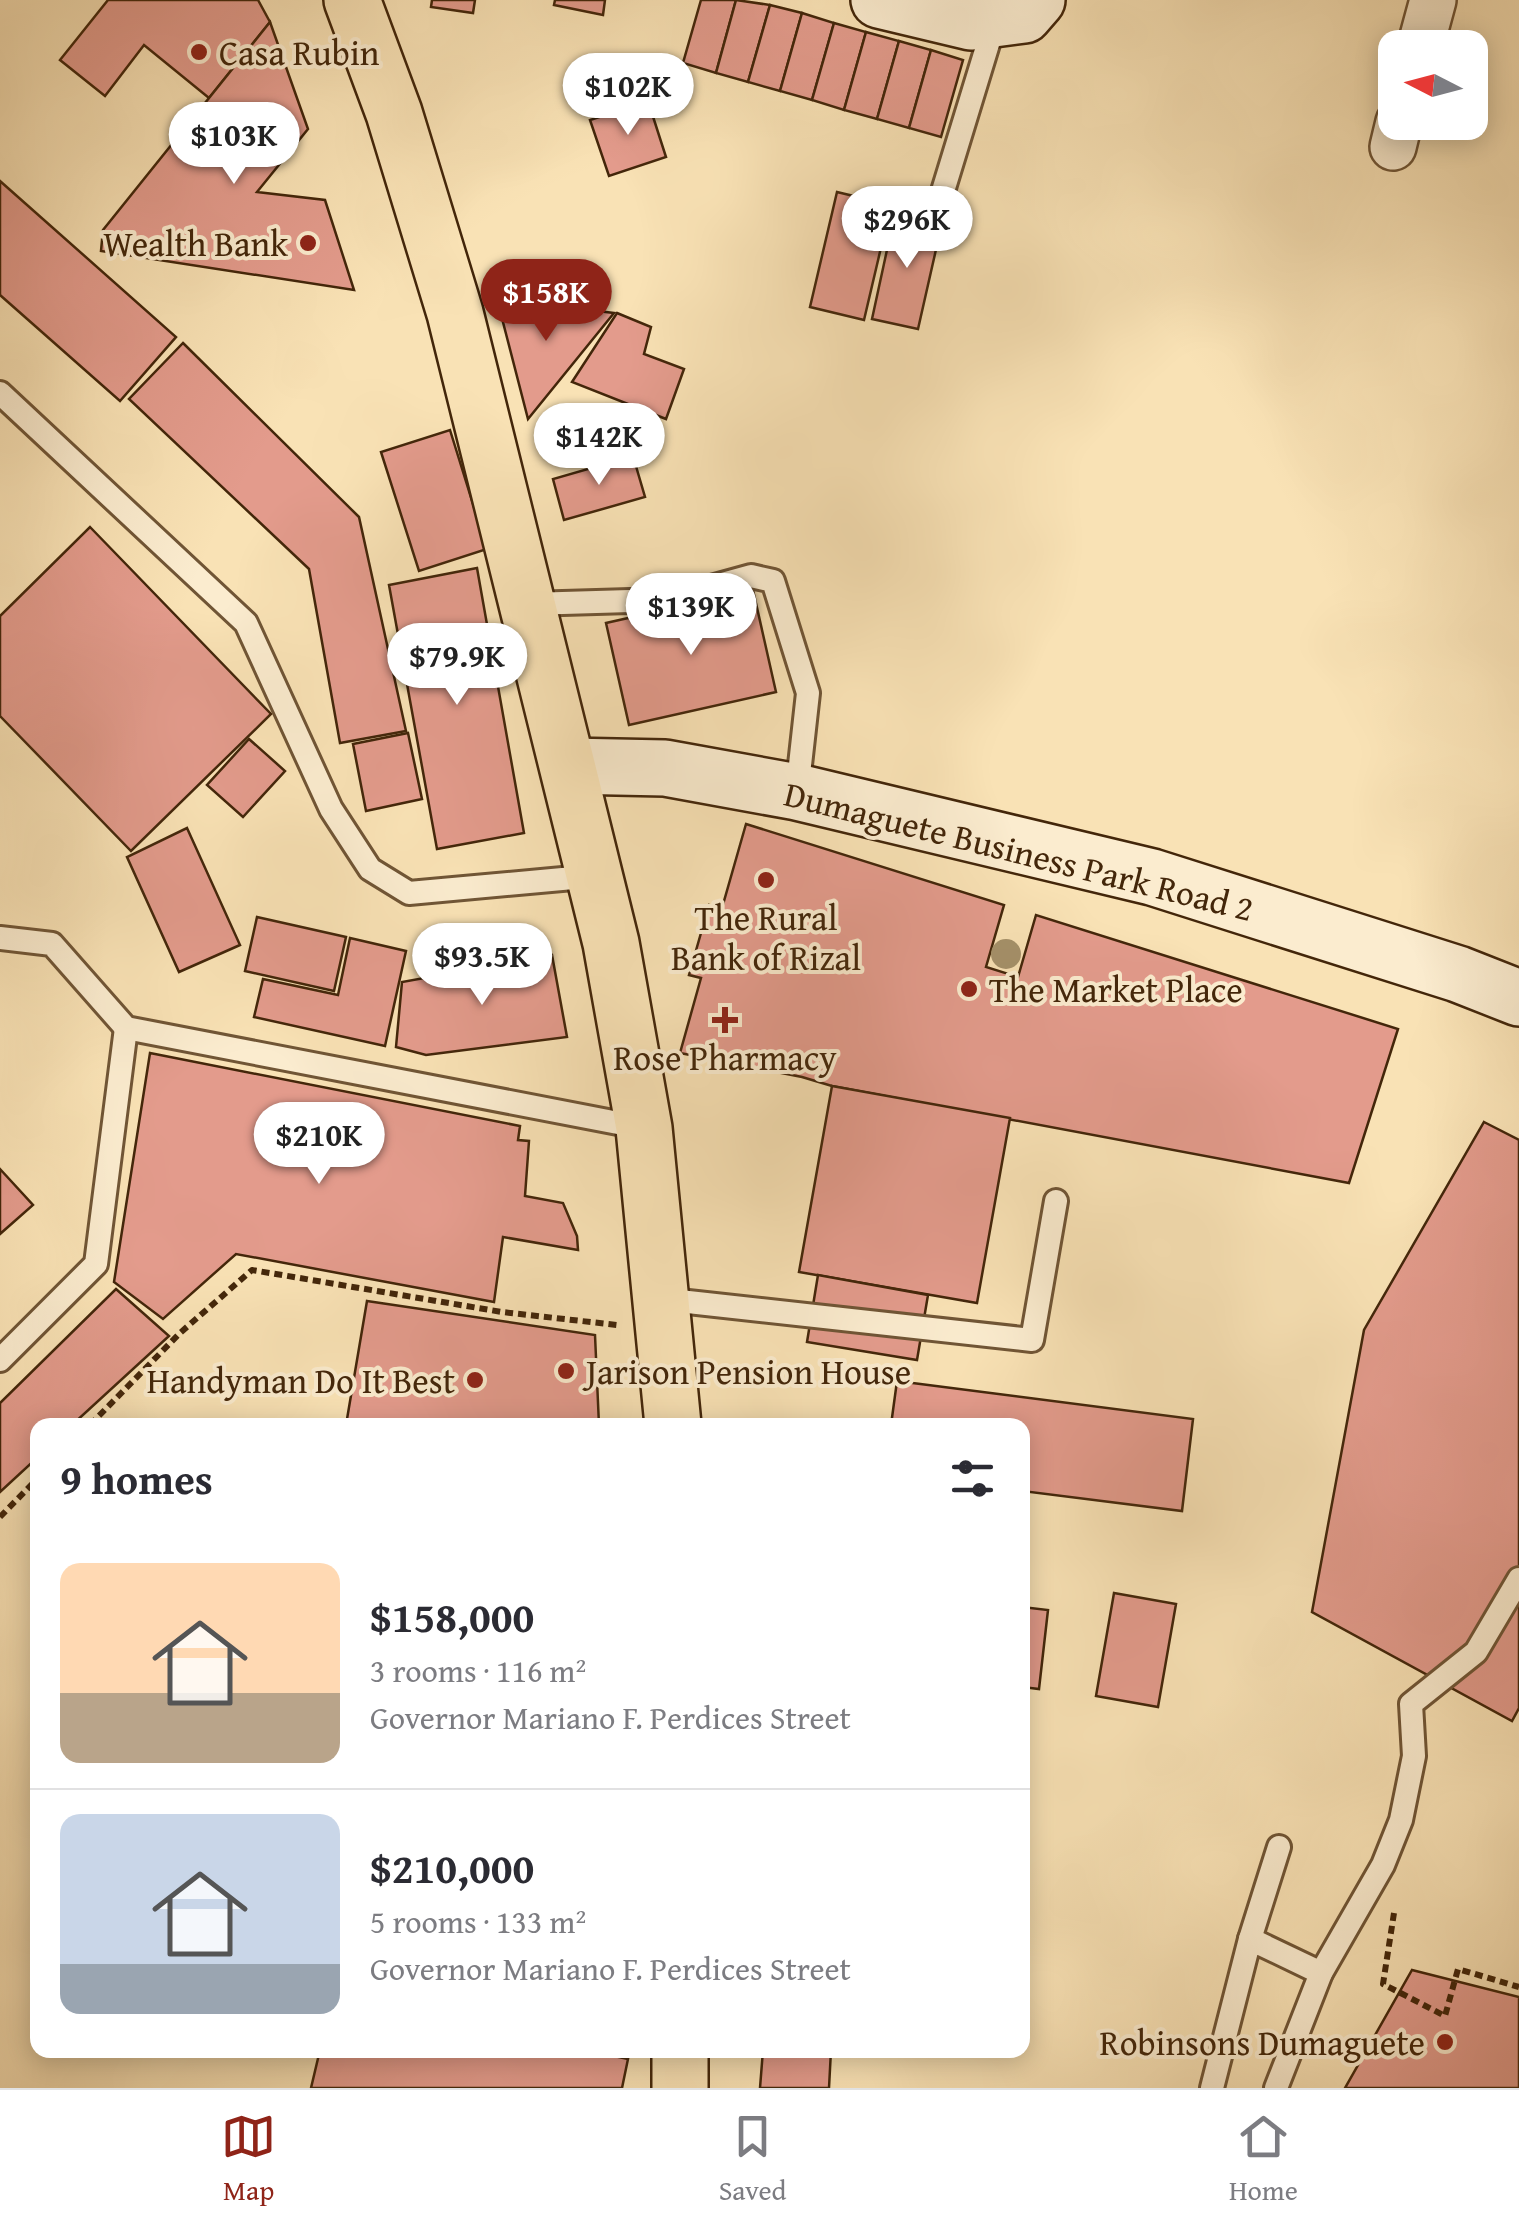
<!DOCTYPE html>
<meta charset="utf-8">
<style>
:root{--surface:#fff;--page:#f2f2f3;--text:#2b2b33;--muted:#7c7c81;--line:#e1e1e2;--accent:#8f2418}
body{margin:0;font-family:"Gentium Book Plus",serif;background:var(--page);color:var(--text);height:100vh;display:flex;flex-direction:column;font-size:38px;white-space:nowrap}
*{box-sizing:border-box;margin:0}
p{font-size:32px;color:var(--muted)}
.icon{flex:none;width:55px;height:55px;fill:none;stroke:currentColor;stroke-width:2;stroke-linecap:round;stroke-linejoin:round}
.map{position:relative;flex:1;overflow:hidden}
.side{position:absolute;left:30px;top:1418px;width:1000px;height:640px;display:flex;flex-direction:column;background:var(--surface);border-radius:20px;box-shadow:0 5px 25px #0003}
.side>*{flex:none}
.needle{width:65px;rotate:276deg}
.controls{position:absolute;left:1378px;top:30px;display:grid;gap:20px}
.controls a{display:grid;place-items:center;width:110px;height:110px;border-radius:20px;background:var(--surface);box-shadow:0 5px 25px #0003;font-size:50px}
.price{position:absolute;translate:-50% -85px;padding:0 22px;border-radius:35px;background:#fff;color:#222;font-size:32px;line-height:65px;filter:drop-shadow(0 2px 5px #0008)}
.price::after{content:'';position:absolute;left:50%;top:60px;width:30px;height:22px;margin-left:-15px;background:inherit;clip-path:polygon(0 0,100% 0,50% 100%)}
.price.selected{background:var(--accent);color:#fff}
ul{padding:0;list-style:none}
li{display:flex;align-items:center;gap:30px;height:250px;padding:0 30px}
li+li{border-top:2px solid var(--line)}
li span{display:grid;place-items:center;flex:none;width:280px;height:200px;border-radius:20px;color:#555}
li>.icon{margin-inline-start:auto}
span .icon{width:120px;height:120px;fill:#fffc;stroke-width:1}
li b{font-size:42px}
h2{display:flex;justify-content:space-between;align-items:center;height:120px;padding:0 30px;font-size:42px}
.tabs{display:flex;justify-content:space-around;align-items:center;height:140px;border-top:2px solid var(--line);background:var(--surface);font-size:28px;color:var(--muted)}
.tabs a{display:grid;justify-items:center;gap:5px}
.tabs .selected{color:var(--accent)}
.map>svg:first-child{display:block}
.building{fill:#e39b8c;stroke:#43260a;stroke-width:2.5}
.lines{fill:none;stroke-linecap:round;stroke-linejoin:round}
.lane-casing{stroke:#705535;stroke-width:28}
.street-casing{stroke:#705535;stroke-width:50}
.secondary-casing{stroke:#43260a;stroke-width:60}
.primary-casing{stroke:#43260a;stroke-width:60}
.path{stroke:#43260a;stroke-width:6;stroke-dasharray:8 5;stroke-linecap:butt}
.lane{stroke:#fbeccf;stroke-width:22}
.street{stroke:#fbeccf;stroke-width:45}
.secondary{stroke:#fbeccf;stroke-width:55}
.primary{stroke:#f9e2b5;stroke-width:55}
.tree{fill:#a5916a}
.poi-dot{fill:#8f2418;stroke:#fbeccf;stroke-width:4}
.labels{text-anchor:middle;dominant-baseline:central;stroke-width:8;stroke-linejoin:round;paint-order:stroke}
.poi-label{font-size:35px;fill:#43260a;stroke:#fbeccf;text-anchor:start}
.street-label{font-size:35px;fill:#43260a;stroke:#fbeccf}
</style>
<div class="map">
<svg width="1519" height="2088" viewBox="0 0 1519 2088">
<rect width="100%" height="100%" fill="#f9e2b5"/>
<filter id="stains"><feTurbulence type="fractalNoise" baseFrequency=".002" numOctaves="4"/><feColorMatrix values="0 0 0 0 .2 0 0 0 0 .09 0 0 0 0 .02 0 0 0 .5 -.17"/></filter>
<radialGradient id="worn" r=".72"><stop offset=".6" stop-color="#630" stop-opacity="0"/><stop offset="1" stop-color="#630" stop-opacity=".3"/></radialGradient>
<g class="building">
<path d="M108,0H258L270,22L209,98L144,45L105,96L60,60Z"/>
<path d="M432,0H475L473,13L431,7Z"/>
<path d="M555,0H605L603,15L554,5Z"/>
<path d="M701,0H736L716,73L683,63Z"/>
<path d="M736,0L770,5L748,82L716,73Z"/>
<path d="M770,5L802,13L780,91L748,82Z"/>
<path d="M802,13L834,23L812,100L780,91Z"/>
<path d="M270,22L308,129L257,192L325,200L354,290L101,251L103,230Z"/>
<path d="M834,23L866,32L844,110L812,100Z"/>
<path d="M866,32L899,41L877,119L844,110Z"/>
<path d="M899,41L931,50L909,128L877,119Z"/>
<path d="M931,50L963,60L941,137L909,128Z"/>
<path d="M648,101L666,157L609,176L590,120Z"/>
<path d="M0,181L176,337L120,401L0,295Z"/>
<path d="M837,192L891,205L864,320L810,307Z"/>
<path d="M895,213L942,223L918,329L872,319Z"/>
<path d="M497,299L614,313L528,419Z"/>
<path d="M617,313L651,327L644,354L684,369L666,419L572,382Z"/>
<path d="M183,343L359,517L406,731L340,743L309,569L129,399Z"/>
<path d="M450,430L487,549L419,571L381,452Z"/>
<path d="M633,456L645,497L564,520L553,479Z"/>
<path d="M90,527L271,714L131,851L0,716V616Z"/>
<path d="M477,568L524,833L437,849L389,585Z"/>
<path d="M753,590L776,692L629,725L606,623Z"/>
<path d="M408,733L422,799L366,811L353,744Z"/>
<path d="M249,739L285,771L243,817L207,785Z"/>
<path d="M746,824L1004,905L986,967L1018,977L1036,915L1398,1029L1349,1183L832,1086L802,1077L680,1053L701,978L689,975L709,905L722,908Z"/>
<path d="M187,828L240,945L179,972L127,857Z"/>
<path d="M257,917L346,937L334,991L245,971Z"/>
<path d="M350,938L406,951L385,1046L254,1017L263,979L338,995Z"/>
<path d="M552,955L567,1037L426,1055L396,1047L402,982Z"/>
<path d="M150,1053L520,1126L518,1140L529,1141L525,1196L563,1203L577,1236L578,1250L503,1237L494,1302L236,1254L163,1319L114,1282Z"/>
<path d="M832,1086L1010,1118L977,1303L799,1272Z"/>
<path d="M1484,1122L1519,1140V1708L1512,1721L1312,1612L1364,1330Z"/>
<path d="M0,1169L33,1205L0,1234Z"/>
<path d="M818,1275L928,1295L917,1360L807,1342Z"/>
<path d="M116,1289L169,1336L72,1425H38V1457L0,1492V1403Z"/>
<path d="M367,1301L595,1335L599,1425H346Z"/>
<path d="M897,1381L1193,1419L1182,1511L1022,1491V1425H891Z"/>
<path d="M1114,1593L1176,1604L1158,1707L1096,1696Z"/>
<path d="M1022,1607L1048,1610L1039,1689L1022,1687Z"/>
<path d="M1412,1970L1519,1997V2088H1345Z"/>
<path d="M320,2050H586L628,2059L622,2088H311Z"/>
<path d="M763,2050H831L829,2088H760Z"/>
</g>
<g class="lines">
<g class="lane-casing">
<g id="lane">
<path d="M936,214L995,21"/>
<path d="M0,393L246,623L331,809L370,869L409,893L595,876"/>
<path d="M529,604L664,600L751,576L773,581L808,693L797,792"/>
<path d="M0,938L52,944L126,1028L644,1128"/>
<path d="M661,1299L1032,1340L1056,1201"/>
<path d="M0,1360L96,1264L126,1028"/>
<path d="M1250,1939L1279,1847"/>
<path d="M1212,2088L1250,1939L1321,1973"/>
<path d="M1276,2088L1321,1973L1383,1865L1401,1820L1414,1756L1411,1704L1476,1652L1519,1579"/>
</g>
</g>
<g class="street-casing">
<g id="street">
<path d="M1420,48L1433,0"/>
<path d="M1393,147L1399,122"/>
</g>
</g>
<g class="secondary-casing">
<g id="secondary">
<path d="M879,0L971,22L1024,15L1037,0"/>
<path d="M568,766L665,768L797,792L1152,877L1458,974L1519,998"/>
</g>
</g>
<g class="primary-casing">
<g id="primary">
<path d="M352,0L394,113L455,313L611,943L644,1128L673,1425"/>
<path d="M680,2050V2088"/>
</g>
</g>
<g class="path">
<path d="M90,1425L180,1333L252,1270L502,1312L617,1325"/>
<path d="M0,1517L38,1478"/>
<path d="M1394,1913L1383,1984L1445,2016L1458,1969L1519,1987"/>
</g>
<use href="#lane" class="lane"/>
<use href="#street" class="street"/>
<use href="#secondary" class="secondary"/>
<use href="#primary" class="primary"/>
</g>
<circle class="tree" cx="1006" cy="954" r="15"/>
<g class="poi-dot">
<circle cx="199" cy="52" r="10"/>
<circle cx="308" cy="243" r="10"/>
<circle cx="766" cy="880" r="10"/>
<circle cx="969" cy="989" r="10"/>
<path d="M720 1005h10v10h10v10h-10v10h-10v-10h-10v-10h10z"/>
<circle cx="566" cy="1371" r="10"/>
<circle cx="475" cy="1380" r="10"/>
<circle cx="1445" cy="2042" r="10"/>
</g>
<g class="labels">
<g class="poi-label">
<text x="219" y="52">Casa Rubin</text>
<text x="288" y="243" text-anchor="end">Wealth Bank</text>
<text x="766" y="917" text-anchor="middle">The Rural<tspan x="766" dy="40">Bank of Rizal</tspan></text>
<text x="989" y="989">The Market Place</text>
<text x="725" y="1057" text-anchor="middle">Rose Pharmacy</text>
<text x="586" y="1371">Jarison Pension House</text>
<text x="455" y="1380" text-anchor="end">Handyman Do It Best</text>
<text x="1425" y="2042" text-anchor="end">Robinsons Dumaguete</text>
</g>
<g class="street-label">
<text transform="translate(1019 851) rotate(14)">Dumaguete Business Park Road 2</text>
</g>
</g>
<rect width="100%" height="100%" filter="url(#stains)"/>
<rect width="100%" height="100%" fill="url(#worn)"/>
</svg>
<div class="controls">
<a><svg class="needle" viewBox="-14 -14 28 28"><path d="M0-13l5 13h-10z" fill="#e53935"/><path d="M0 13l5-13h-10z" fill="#7c7c81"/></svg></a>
</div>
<b class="price" style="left:628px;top:138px">$102K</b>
<b class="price" style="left:234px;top:187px">$103K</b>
<b class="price" style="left:907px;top:271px">$296K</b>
<b class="price selected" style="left:546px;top:344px">$158K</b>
<b class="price" style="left:599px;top:488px">$142K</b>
<b class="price" style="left:691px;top:658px">$139K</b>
<b class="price" style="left:457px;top:708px">$79.9K</b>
<b class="price" style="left:482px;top:1008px">$93.5K</b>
<b class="price" style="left:319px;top:1187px">$210K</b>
<section class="side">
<h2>9 homes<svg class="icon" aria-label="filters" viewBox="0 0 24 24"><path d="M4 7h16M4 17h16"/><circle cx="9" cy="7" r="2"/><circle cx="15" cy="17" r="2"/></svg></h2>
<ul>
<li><span style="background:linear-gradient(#ffd9b3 65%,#b9a48a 0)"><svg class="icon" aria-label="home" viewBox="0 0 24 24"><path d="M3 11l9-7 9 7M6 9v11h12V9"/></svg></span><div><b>$158,000</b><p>3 rooms · 116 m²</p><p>Governor Mariano F. Perdices Street</p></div></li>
<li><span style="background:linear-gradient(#c9d6e8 75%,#9aa5b1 0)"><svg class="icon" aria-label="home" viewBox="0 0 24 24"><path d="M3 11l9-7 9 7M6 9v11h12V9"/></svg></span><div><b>$210,000</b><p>5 rooms · 133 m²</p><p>Governor Mariano F. Perdices Street</p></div></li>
</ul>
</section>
</div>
<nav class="tabs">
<a class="selected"><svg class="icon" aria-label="map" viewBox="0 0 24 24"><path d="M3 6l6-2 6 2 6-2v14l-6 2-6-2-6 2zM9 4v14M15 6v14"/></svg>Map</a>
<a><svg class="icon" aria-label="saved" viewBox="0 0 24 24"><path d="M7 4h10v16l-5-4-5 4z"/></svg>Saved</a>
<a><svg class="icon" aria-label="home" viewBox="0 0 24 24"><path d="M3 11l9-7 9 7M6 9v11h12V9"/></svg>Home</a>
</nav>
